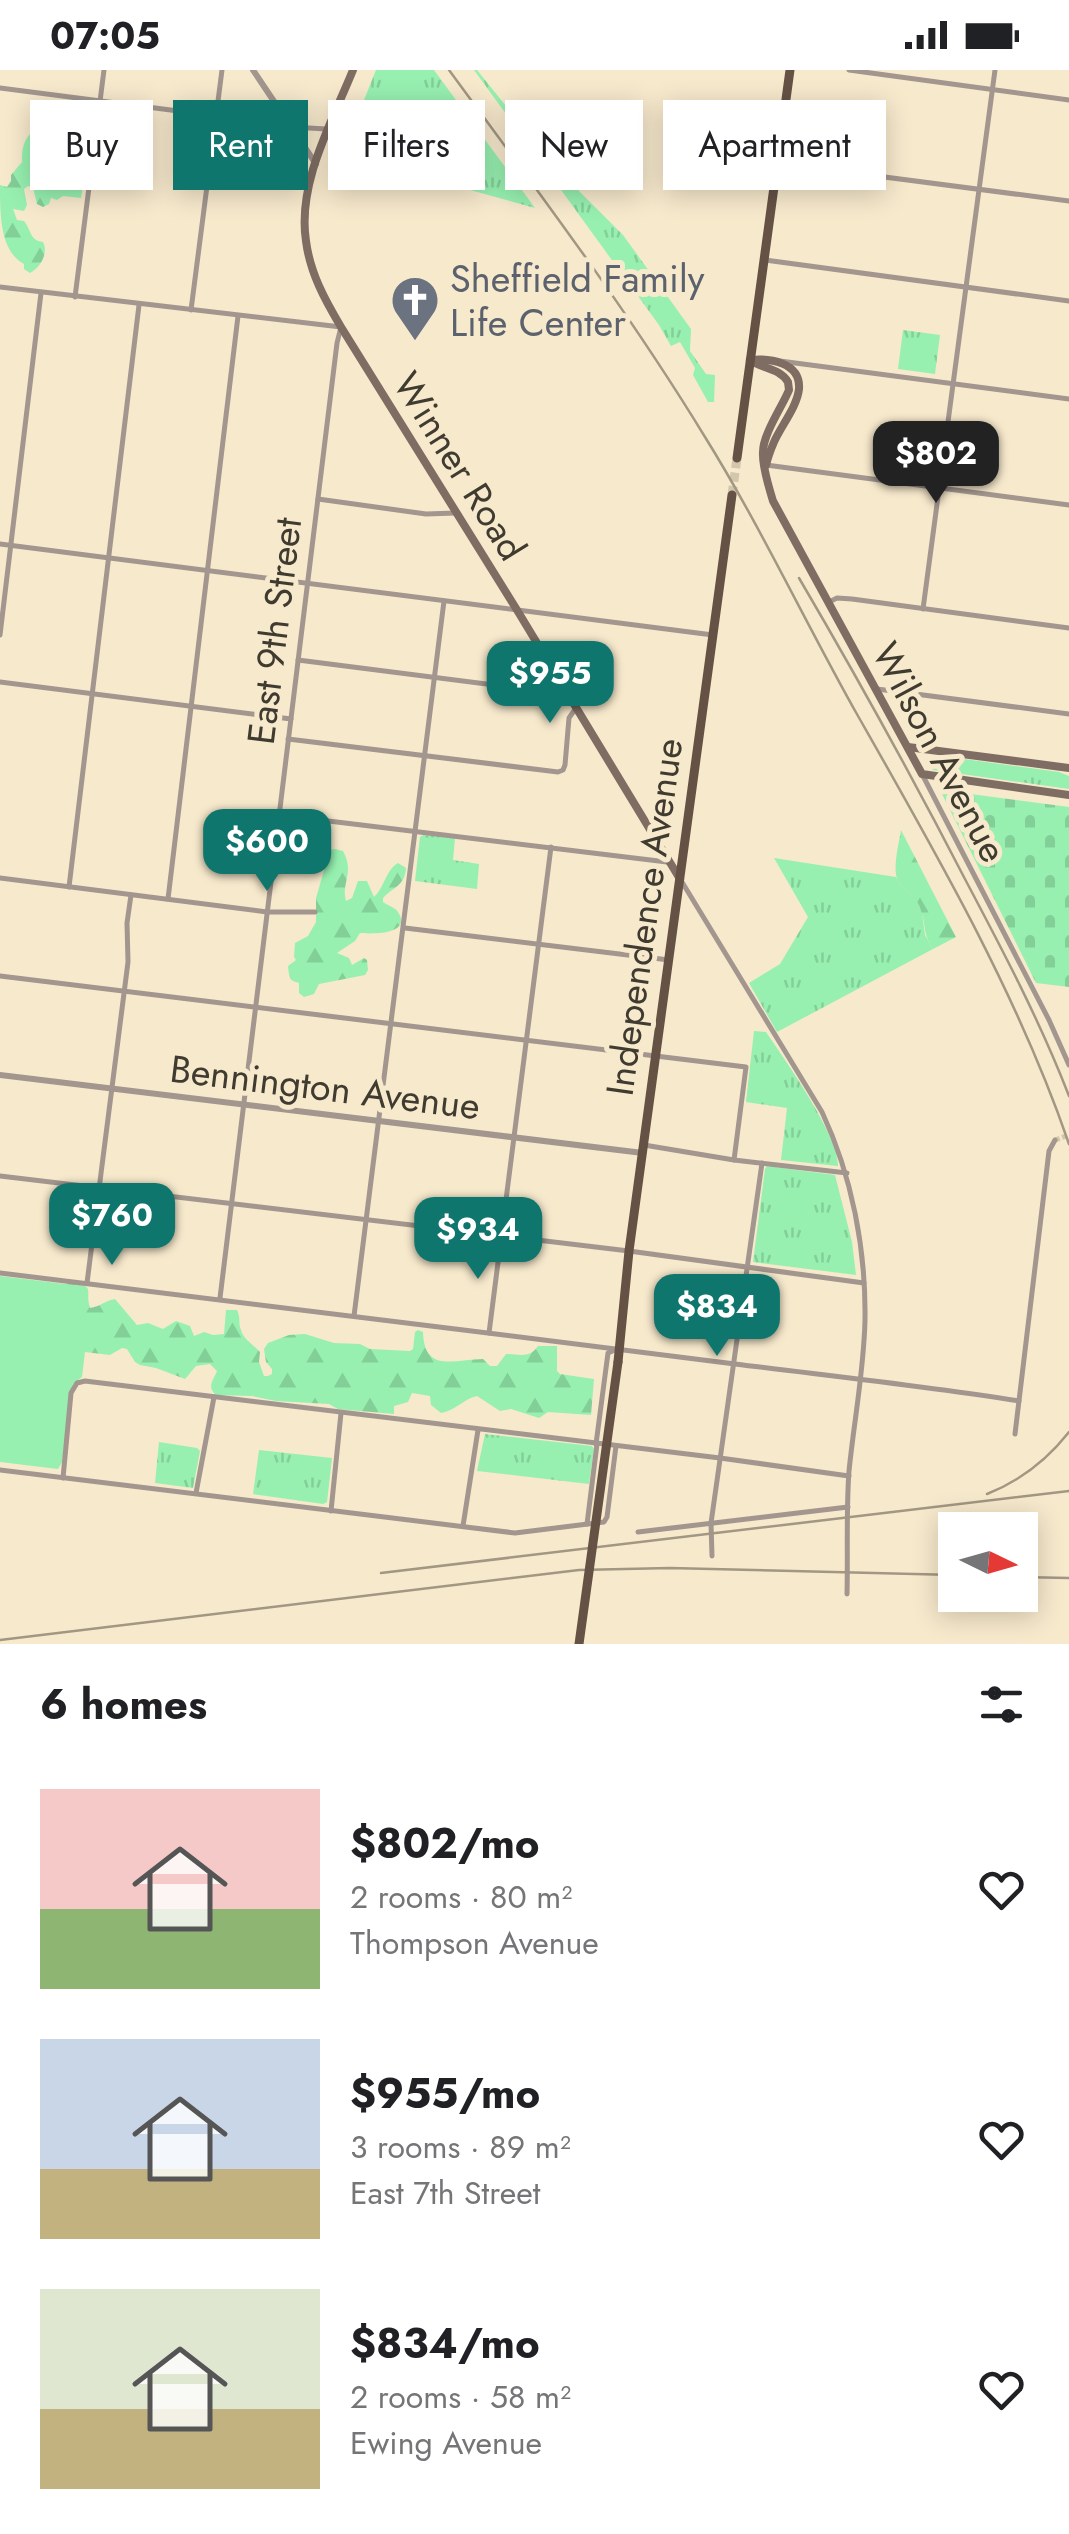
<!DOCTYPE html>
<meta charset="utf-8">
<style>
:root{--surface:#fff;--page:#f6f6f6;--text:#202124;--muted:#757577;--accent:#0f766e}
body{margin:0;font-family:Jost,sans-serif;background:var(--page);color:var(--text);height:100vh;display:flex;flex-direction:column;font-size:38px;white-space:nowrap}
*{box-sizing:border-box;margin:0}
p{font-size:32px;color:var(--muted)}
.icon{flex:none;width:55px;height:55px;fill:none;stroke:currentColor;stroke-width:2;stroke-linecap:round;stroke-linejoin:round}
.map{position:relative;height:1574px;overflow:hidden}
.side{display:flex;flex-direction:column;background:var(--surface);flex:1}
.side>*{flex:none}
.banner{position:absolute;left:30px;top:30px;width:1010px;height:90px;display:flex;gap:20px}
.needle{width:65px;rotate:95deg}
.controls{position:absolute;left:938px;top:1442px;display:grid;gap:20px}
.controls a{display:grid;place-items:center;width:100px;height:100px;border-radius:0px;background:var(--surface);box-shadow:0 5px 25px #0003;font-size:50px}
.price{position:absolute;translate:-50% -85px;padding:0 22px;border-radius:20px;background:var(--accent);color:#fff;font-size:32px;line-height:65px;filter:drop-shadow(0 2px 5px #0008)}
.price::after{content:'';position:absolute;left:50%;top:60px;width:30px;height:22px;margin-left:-15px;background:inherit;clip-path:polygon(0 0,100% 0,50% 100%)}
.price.active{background:#222;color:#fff}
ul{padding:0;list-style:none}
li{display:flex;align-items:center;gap:30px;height:250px;padding:0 40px}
li span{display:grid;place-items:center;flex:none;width:280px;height:200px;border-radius:0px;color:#555}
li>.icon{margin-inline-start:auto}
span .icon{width:120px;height:120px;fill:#fffc;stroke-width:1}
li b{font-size:42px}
h2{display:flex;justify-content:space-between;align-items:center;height:120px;padding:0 40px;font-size:42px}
.pill{padding:0 35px;border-radius:0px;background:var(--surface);box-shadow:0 5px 25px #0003;font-size:35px;line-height:90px}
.pill.active{background:var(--accent);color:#fff}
.status{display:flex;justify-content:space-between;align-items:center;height:70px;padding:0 50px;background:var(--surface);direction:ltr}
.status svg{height:28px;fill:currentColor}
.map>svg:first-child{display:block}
.grass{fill:url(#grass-tufts)}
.forest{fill:url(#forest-firs)}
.cemetery{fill:url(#cemetery-stones)}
.park{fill:#97f0b0}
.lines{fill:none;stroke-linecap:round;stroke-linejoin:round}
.minor-tunnel{stroke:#d2c6ad;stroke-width:5;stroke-dasharray:5 2.5;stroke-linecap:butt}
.primary-tunnel{stroke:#d2c6ad;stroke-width:9;stroke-dasharray:9 4.5;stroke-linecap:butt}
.minor{stroke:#a2968e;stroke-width:5}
.tertiary{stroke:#a2968e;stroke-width:6}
.secondary{stroke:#7f6d63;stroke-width:8}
.primary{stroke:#665145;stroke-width:9}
.rail{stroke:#a19783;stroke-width:2.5}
.primary-bridge{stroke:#665145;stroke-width:9}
.labels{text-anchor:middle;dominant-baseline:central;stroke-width:10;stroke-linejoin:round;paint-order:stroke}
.worship-label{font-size:38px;fill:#5b616d;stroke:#f7e9cc;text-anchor:start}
.street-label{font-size:38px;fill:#403b30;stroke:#f7e9cc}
</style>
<div class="status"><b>07:05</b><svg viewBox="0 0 49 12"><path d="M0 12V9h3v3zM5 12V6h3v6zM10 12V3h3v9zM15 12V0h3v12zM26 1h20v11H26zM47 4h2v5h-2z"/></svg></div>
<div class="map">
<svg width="1069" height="1574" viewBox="0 0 1069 1574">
<defs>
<pattern id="grass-tufts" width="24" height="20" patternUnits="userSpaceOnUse" patternTransform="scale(2.5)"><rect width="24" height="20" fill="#97f0b0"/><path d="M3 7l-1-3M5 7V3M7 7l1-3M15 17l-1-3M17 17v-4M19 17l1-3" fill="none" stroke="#83cf98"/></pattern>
<pattern id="forest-firs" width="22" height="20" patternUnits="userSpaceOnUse" patternTransform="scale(2.5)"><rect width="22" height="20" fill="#97f0b0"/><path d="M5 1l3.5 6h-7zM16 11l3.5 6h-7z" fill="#83cf98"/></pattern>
<pattern id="cemetery-stones" width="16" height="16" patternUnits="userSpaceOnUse" patternTransform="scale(2.5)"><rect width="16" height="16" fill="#97f0b0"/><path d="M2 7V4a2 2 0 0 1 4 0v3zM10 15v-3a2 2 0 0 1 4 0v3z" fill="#83cf98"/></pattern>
</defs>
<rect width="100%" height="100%" fill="#f7e9cc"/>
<g class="grass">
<path d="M376,0H434L535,138L332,82L330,78L341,48L346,50L358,45Z"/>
<path d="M474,0H477L555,97L623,165L691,259L690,281L706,304L715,305L714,332H708L693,305L695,298L680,272L671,276L659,255Z"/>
<path d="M903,260L940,265L935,304L898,299Z"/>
<path d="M942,686L1059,702L1069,706V719L933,700L927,690L928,687Z"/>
<path d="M423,765L455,768L453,790L479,794L477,819L415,811L420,767Z"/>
<path d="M774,788L896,807L899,814L917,830L922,843L925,865L933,879L777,962L749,913L780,894L808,847Z"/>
<path d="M754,961L766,962C785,990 839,1066 838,1096L781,1090L787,1038L746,1032Z"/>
<path d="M767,1096L835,1105L852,1172L856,1205L753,1192L765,1099Z"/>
<path d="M485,1364L592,1376L594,1379L589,1414L477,1401Z"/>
<path d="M159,1372L197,1378L200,1381L193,1418L155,1413Z"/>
<path d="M259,1380L332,1388L327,1432L323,1434L253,1424Z"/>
</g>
<g class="forest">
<path d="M37,59L55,63L59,69L76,65L87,67L89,77L81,128L63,126L57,130L51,128L49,134L43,137L37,134L33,118L28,116L24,119L27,135L24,141L13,139L17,150L24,151C32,161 29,170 43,172C49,183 40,198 30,203L24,199V194C0,181 0,145 0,115L7,117L11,111V105L22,92C21,78 25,65 37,59Z"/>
<path d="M901,760L956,867L933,879C922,861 927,859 921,841C918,828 909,824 901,816C890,805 899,774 901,760Z"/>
<path d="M335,779L343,781C355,803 341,812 346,831L352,828L358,811H367L374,827C385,817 385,801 398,793L406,798C405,816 393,817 383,828V832C388,836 395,837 398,842C413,865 371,864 360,863L355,871L337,883L349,888L352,895L364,888L367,890L368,900L365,905L319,914L314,924L304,927L299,923V913C289,911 289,906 288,896L296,890L294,887L295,873L308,866L316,852V828L330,780Z"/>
<path d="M69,1212C98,1217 84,1219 90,1238C100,1237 106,1230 115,1229L137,1255L148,1253L163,1259L176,1251L190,1256L194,1266L204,1262L213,1265L224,1264L226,1240H237C241,1248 238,1253 241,1260C243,1269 254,1275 260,1282L259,1292L264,1306H268L272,1304V1299L266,1292L264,1279L268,1273L289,1265L305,1264L334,1273L360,1274L370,1279L410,1281L413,1279L415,1262L418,1260L423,1262C424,1304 456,1289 483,1289L490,1296H497L506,1284C520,1284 529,1289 538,1276H557V1301L560,1304L594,1309L591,1345L548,1342L539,1348L511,1339L500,1341L477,1326C465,1328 455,1341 441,1343L431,1335L430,1326L412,1323L408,1332L394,1336V1344L338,1339L329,1334L276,1331L252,1326L216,1325C206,1317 214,1309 217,1301L210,1294L196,1296L185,1309L156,1298L140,1295L135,1292L127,1279L122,1278L110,1285L85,1282L82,1307L70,1316L65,1216Z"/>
</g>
<path class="cemetery" d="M940,720L1069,737V917L1036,913Z"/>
<path class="park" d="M0,1206L82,1216L73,1315L62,1392L58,1399L0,1392Z"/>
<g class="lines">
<path class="minor-tunnel" d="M1055,1070L1069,1065"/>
<path class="primary-tunnel" d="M732,425L737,388"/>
<g class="minor">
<path d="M849,0L1069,30"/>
<path d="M0,18L217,46"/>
<path d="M292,57L326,59"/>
<path d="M777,93L1069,131"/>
<path d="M765,190L1069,231"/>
<path d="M0,217L341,257L337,273L220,1228"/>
<path d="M75,227L104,0"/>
<path d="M191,240L222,0"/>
<path d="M780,291L1069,329"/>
<path d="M766,395L1069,435"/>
<path d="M318,429L426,444L456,443"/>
<path d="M0,474L713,565"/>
<path d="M829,532L837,528L852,529L1069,558"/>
<path d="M923,539L995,0"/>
<path d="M0,565L41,223"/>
<path d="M298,590L558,623L567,621"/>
<path d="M0,612L291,649"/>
<path d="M877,619L1069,644"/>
<path d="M288,669L558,702L563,700L565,695L569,648L576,638"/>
<path d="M922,704L1049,950L1069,995"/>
<path d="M279,745L667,792"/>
<path d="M0,808L267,842H315"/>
<path d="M682,812L822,1042C852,1106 866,1179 865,1250C864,1300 854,1351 849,1401C846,1442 848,1483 847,1524"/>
<path d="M69,817L139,235"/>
<path d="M168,829L238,246"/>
<path d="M405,858L669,890"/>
<path d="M0,906L746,997L734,1090"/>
<path d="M644,1075L734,1090L847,1103"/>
<path d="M0,1106L629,1181L864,1213"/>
<path d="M0,1203C245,1231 490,1264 735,1294C830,1306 925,1316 1019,1331"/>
<path d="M87,1213L128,892L127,853L131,825"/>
<path d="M354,1246L444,531"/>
<path d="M489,1263L551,777"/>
<path d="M1015,1364L1049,1081L1055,1070"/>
<path d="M596,1374L608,1283L617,1279"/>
<path d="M0,1400L515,1463L604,1452L607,1447L616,1376"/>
<path d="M63,1408L71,1323L77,1313L85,1311L720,1388L849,1406"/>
<path d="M196,1423L214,1327"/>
<path d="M331,1441L341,1343"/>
<path d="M587,1454L597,1374"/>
<path d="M463,1456L478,1360"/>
<path d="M638,1462L848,1437"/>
<path d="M712,1486L711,1453L762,1093"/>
</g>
<g class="tertiary">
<path d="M253,0L316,94"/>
<path d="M0,1005L643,1083"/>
</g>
<g class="secondary">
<path d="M353,0C332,52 297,113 306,171C310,203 325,230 341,257L517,540L680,809"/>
<path d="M750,290C762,299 780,298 788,312L789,320C782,337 763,364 763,382C762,397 769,417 773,431L922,704L1069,725"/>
<path d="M750,290C769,288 801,292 799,319C797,337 781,356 774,372C771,379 768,387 766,395"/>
<path d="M908,677L1069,698"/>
</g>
<g class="primary">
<path d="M737,388L790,0"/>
<path d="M618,1292L629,1181L732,425"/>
</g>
<g class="rail">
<path d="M449,0C537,120 627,239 705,367C761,457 806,554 858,646C936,783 1018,925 1069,1074"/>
<path d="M799,508C857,607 913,708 966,811C1003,881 1040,951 1069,1026"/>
<path d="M987,1424C1020,1411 1047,1390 1069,1362"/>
<path d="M381,1503L1069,1421"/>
<path d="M1020,1507L1069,1508"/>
<path d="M0,1570L579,1500L670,1498L955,1505"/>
</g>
<path class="primary-bridge" d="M579,1574L618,1292"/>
</g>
<defs>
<g id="church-pin" transform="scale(2.5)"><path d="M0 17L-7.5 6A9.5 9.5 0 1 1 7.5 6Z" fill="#6b7280" stroke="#f7e9cc"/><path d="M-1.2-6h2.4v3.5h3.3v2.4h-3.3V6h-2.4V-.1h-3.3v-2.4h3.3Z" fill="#fff"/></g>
</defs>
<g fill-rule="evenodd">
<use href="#church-pin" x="415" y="230"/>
</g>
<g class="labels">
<g class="worship-label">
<text x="450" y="208">Sheffield Family<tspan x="450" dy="44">Life Center</tspan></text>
</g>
<g class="street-label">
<text transform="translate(460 396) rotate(58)">Winner Road</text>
<text transform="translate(274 561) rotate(-83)">East 9th Street</text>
<text transform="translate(940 682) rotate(62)">Wilson Avenue</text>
<text transform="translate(644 847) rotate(-82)">Independence Avenue</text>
<text transform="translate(325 1017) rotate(7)">Bennington Avenue</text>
</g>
</g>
</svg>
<div class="controls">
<a><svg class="needle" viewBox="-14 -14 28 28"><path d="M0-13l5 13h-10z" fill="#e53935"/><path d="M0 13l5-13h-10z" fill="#757577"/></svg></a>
</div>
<b class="price active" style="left:936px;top:436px">$802</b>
<b class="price" style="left:550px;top:656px">$955</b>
<b class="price" style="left:267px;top:824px">$600</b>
<b class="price" style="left:112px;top:1198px">$760</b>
<b class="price" style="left:478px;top:1212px">$934</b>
<b class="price" style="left:717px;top:1289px">$834</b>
<div class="banner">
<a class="pill">Buy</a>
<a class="pill active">Rent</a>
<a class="pill">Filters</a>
<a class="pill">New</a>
<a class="pill">Apartment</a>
</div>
</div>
<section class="side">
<h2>6 homes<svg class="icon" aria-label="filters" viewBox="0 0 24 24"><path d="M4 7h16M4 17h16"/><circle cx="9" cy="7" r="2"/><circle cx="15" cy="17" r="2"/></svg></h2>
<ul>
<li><span style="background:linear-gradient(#f6c9c9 60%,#8fb573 0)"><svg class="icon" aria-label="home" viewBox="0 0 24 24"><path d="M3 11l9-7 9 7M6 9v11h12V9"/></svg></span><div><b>$802/mo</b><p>2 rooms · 80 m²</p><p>Thompson Avenue</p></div><svg class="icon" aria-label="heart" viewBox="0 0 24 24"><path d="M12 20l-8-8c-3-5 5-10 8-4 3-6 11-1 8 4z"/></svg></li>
<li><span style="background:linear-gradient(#c9d6e8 65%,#c2b280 0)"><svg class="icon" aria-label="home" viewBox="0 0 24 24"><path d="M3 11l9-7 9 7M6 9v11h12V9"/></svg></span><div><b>$955/mo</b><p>3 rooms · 89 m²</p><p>East 7th Street</p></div><svg class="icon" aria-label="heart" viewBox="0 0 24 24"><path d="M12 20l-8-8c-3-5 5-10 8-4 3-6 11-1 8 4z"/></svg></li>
<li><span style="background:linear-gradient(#dfe7d0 60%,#c2b280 0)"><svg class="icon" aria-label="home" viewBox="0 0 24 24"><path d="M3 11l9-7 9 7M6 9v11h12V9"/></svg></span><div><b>$834/mo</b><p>2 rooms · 58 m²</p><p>Ewing Avenue</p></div><svg class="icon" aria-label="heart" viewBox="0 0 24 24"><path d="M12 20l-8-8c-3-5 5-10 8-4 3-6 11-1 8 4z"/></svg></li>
</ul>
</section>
